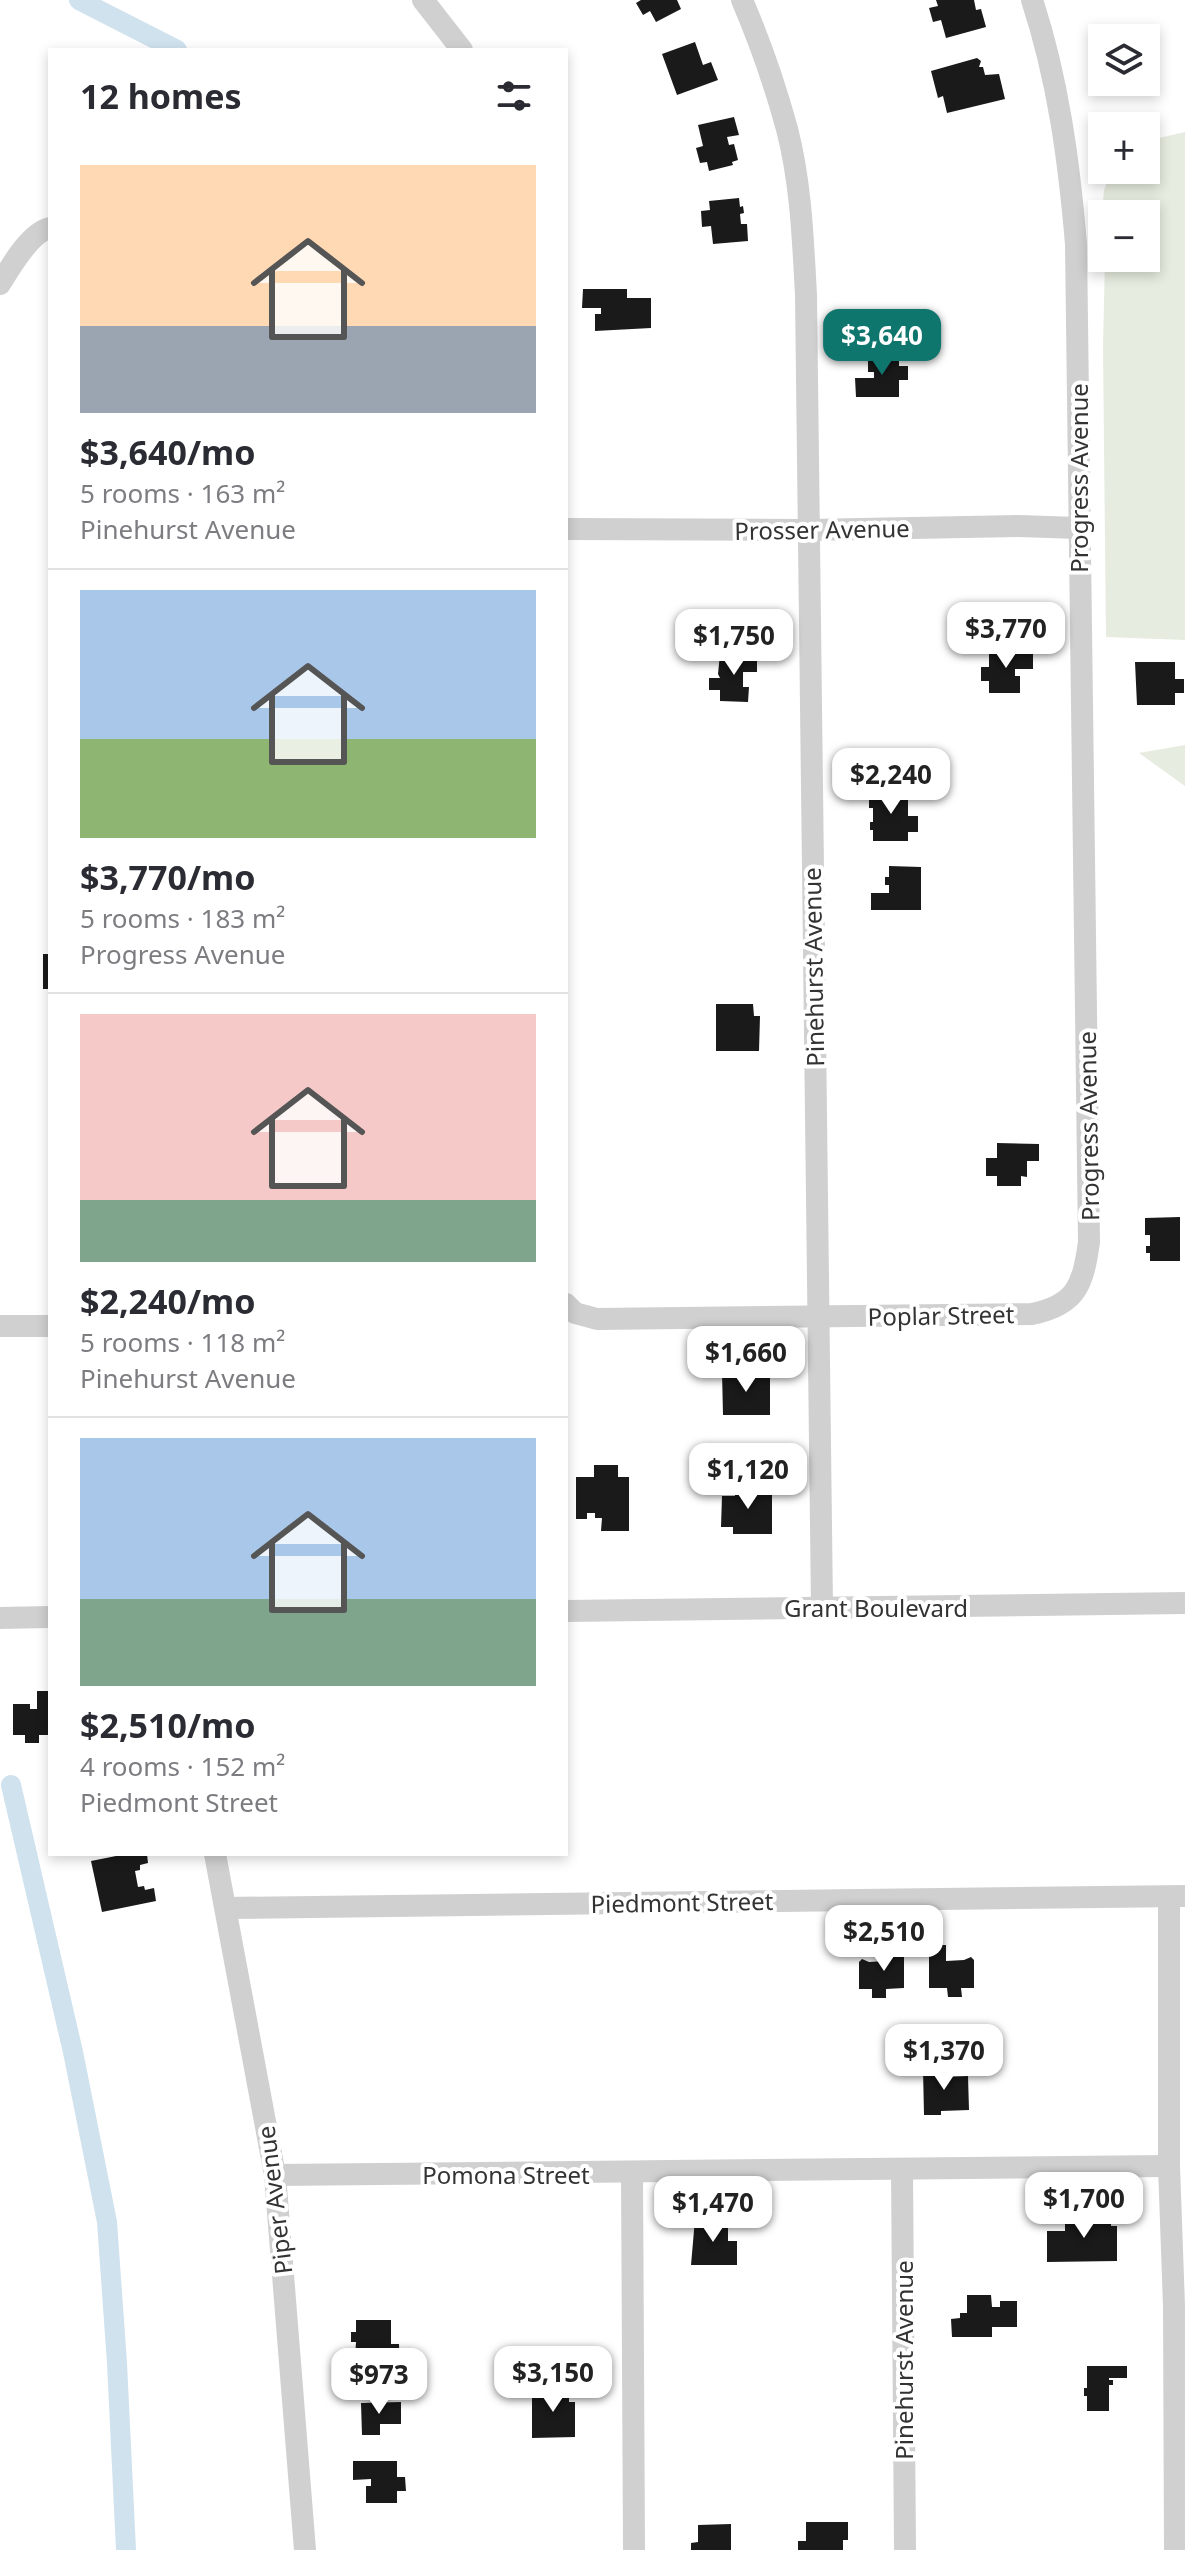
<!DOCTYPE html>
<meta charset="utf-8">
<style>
:root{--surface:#fff;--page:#f2f2f3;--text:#2b2b33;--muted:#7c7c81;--line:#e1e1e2;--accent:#0f766e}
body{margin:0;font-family:"Noto Sans",sans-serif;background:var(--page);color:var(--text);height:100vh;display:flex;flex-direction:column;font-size:30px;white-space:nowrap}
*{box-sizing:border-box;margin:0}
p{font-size:26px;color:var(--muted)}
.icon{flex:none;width:44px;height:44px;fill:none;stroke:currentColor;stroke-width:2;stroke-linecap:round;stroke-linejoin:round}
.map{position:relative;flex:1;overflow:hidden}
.panel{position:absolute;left:48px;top:48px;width:520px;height:1808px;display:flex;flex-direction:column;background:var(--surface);border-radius:0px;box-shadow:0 4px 12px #0003}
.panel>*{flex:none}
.controls{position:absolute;left:1088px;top:24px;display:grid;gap:16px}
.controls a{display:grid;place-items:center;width:72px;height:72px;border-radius:0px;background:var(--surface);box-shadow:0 4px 12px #0003;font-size:40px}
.price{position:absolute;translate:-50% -68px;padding:0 18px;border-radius:16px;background:#fff;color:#222;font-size:26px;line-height:52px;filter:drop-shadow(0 2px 4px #0008)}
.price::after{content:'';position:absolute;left:50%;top:48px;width:24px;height:18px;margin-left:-12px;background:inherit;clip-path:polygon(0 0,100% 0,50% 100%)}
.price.current{background:var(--accent);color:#fff}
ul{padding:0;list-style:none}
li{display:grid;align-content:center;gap:16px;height:424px;padding:0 32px}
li+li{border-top:2px solid var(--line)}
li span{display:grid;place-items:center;height:248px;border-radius:0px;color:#555}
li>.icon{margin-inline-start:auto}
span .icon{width:144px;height:144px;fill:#fffc;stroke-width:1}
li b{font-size:34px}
h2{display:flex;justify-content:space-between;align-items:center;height:96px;padding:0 32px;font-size:34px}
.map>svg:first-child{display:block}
.green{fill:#e6ecdf}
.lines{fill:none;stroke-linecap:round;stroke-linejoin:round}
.canal{stroke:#cfe2ee;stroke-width:20}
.building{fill:#1a1a1a}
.street{stroke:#d0d0d0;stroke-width:22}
.labels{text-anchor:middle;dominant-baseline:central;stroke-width:8;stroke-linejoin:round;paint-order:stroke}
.street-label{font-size:24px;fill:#333;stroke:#fff}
</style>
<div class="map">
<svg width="1185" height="2550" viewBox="0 0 1185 2550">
<rect width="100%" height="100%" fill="#fff"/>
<g class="green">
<path d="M1185,132V640L1106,637L1103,347L1105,258H1146V214H1102L1104,190L1112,170H1146V141Z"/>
<path d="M1185,745V786L1139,753Z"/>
</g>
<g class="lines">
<g class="canal">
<path d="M79,0L177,50"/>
<path d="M11,1785L73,2052L107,2222L117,2363L126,2550"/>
</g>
</g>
<g class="building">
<path d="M641,0H677L681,9L656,22L650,11L643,15L636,3Z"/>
<path d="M936,0H974L976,10L981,9L986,27L946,38L941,20L933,22L929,8L938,6Z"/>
<path d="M695,42L703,65L711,62L718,80L677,95L662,54Z"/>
<path d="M977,58L981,61L979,67H983L985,75L999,74L1005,99L947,113L943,96L938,98L931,71Z"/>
<path d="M734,117L739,135L727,137L729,145L734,144L738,160L732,162L733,165L709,171L707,162L700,163L696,148L703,146L698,125Z"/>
<path d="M739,198L740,207L743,206L744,213L740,214L741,224H747L748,241L713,244L711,226L702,227L701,211L710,210L709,201Z"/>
<path d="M583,289H627V298H651V328L595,331V314H601V308H582Z"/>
<path d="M868,355H899V366H908V380H899V397H856L855,378H874V372H868Z"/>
<path d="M989,651H1033V669H1015V676H1020V693H989V681H981V667H989Z"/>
<path d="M720,654H757V672H743V687H749L748,702L720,701V690H709V678H720L718,674Z"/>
<path d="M1135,662H1175V679H1184V693H1175V705H1137Z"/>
<path d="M869,790H908V816H918V832H908V841H873V830H870V822H873V808H869Z"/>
<path d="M889,866L921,867V910H871V893H889V885H885V877H889Z"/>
<rect x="43" y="954" width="7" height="35"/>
<path d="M716,1004H753L754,1016H760L759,1051H716Z"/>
<path d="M997,1143L1039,1144V1161H1027V1177L1021,1176V1186H997V1176H986V1158H997Z"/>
<path d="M1180,1217V1261H1150V1253H1146V1246H1150V1235H1145V1218Z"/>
<path d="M741,1371H758V1377H770V1415H723L722,1372Z"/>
<path d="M594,1465H618V1477H629V1531H601L602,1518H595V1513H587V1519H576V1477H594Z"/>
<path d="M735,1487L772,1488V1534H733V1527H721L722,1496H735Z"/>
<path d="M37,1691H50V1735H39V1743H25V1735H13V1704H30V1709H37Z"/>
<path d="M126,1854H147L148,1863L140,1865V1870L135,1871L138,1887L144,1886L145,1890L154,1888L156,1901L102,1912L91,1861Z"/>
<path d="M886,1945H904V1988L886,1989V1998H872V1989H859V1962L862,1959L869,1962L886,1961Z"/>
<path d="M929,1945H946V1961L964,1960L971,1957L974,1960V1988H961L962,1997H948L947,1988H929Z"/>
<path d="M946,2068V2077L968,2076L969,2110L941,2111V2115H924L923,2069Z"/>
<path d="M1065,2214H1111V2226H1117V2261L1047,2262V2231H1065Z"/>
<path d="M695,2219H728V2241H737V2265H691Z"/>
<path d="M967,2295H991L992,2307H1000V2301H1017V2327H992V2337H952L951,2319L960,2318V2313H967Z"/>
<path d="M356,2320H391V2344H399L400,2372H354L356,2342H351V2332H356Z"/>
<path d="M1087,2366H1127V2378H1109V2380H1113V2385H1109V2411H1087V2396H1084V2388H1087Z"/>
<path d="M532,2390H569V2402H575V2437L532,2438Z"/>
<path d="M401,2402V2424H380V2435H362L361,2403Z"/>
<path d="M353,2461H397V2477H405L406,2491H397V2503H366V2486H371V2479L353,2480Z"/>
<path d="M806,2522H848V2540H843V2550H798V2541H806Z"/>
<path d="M731,2524V2550H691V2543L698,2542V2525Z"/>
</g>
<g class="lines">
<g class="street">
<path d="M423,0L462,50"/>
<path d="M742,0C760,42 775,85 787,129C801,183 803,240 806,295L822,1607"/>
<path d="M0,284C10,268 30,232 50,228"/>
<path d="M566,529L807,530L1019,526L1078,528"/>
<path d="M566,1304L575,1313L597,1319L1032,1314C1077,1305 1083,1284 1089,1242L1076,244C1069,161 1058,79 1032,0"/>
<path d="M0,1326H50"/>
<path d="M566,1611L1185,1603"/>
<path d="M0,1618L50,1617"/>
<path d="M215,1854L275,2175L305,2550"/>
<path d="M1169,1897V2166L1174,2306L1175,2550"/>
<path d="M226,1908L1185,1896"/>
<path d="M902,2170L905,2550"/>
<path d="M632,2173L634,2550"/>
<path d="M275,2175L1169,2166"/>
</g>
</g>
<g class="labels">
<g class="street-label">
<text transform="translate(1078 478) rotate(-90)">Progress Avenue</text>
<text transform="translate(822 529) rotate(-1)">Prosser Avenue</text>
<text transform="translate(813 967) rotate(-91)">Pinehurst Avenue</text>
<text transform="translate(1088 1126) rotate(-91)">Progress Avenue</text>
<text transform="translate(941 1315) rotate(-1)">Poplar Street</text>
<text x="876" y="1607">Grant Boulevard</text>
<text transform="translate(682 1902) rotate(-1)">Piedmont Street</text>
<text x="506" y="2174">Pomona Street</text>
<text transform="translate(274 2200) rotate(-97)">Piper Avenue</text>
<text transform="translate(903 2360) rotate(-90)">Pinehurst Avenue</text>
</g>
</g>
</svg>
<div class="controls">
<a><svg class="icon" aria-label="layers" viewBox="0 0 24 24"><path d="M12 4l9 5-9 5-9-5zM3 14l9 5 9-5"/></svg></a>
<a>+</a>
<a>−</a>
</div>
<b class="price current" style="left:882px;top:377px">$3,640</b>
<b class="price" style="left:1006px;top:670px">$3,770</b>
<b class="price" style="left:734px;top:677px">$1,750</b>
<b class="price" style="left:891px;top:816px">$2,240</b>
<b class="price" style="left:746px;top:1394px">$1,660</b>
<b class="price" style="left:748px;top:1511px">$1,120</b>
<b class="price" style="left:884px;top:1973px">$2,510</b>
<b class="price" style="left:944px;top:2092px">$1,370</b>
<b class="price" style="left:1084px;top:2240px">$1,700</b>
<b class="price" style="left:713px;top:2244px">$1,470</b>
<b class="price" style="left:553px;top:2414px">$3,150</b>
<b class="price" style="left:379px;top:2416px">$973</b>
<section class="panel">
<h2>12 homes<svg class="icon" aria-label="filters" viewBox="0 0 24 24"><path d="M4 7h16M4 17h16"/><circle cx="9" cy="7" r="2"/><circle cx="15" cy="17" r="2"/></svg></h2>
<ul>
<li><span style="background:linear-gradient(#ffd9b3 65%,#9aa5b1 0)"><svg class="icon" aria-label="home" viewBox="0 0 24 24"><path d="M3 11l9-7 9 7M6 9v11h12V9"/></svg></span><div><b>$3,640/mo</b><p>5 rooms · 163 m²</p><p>Pinehurst Avenue</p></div></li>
<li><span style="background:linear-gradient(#a9c7e8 60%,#8fb573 0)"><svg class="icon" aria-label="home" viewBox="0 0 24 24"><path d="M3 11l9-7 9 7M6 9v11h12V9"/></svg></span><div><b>$3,770/mo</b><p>5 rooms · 183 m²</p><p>Progress Avenue</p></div></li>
<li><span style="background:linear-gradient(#f6c9c9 75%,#7fa58c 0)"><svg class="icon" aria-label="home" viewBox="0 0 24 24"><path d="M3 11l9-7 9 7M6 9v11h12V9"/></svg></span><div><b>$2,240/mo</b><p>5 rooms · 118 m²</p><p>Pinehurst Avenue</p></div></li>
<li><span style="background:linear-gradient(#a9c7e8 65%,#7fa58c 0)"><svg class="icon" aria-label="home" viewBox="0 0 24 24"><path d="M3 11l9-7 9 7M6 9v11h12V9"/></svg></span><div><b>$2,510/mo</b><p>4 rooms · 152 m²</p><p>Piedmont Street</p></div></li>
</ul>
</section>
</div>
